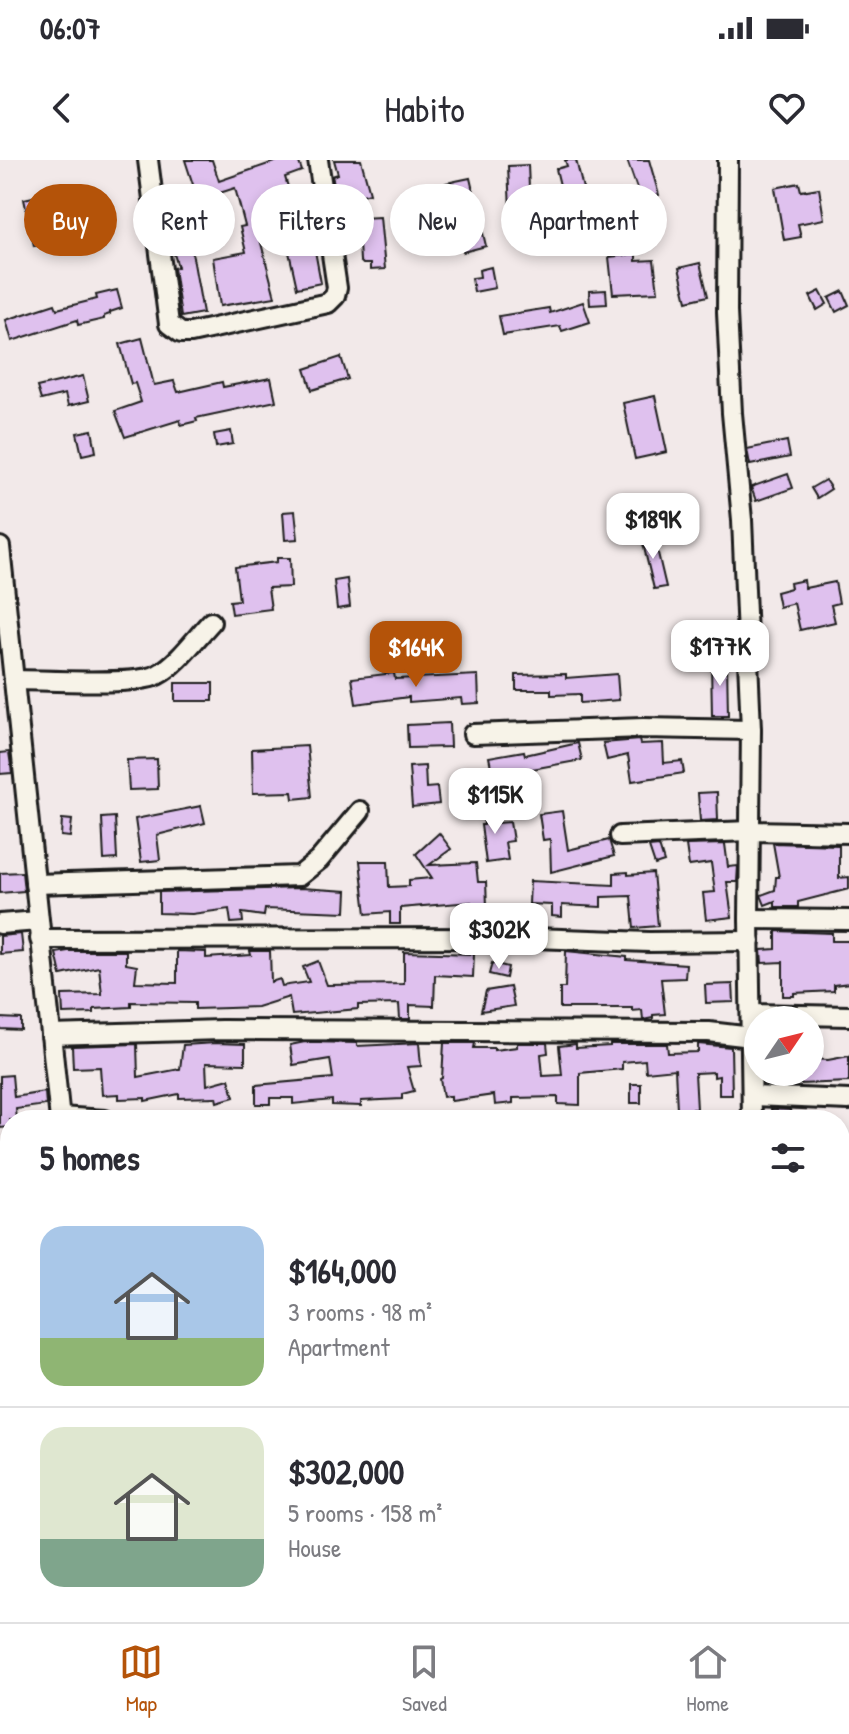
<!DOCTYPE html>
<meta charset="utf-8">
<style>
:root{--surface:#fff;--page:#f2f2f3;--text:#2b2b33;--muted:#7c7c81;--line:#e1e1e2;--accent:#b45309}
body{margin:0;font-family:"Patrick Hand",sans-serif;background:var(--page);color:var(--text);height:100vh;display:flex;flex-direction:column;font-size:30px;white-space:nowrap}
*{box-sizing:border-box;margin:0}
p{font-size:26px;color:var(--muted)}
.icon{flex:none;width:44px;height:44px;fill:none;stroke:currentColor;stroke-width:2;stroke-linecap:round;stroke-linejoin:round}
.map{position:relative;flex:1;overflow:hidden}
.details{position:absolute;left:0px;top:950px;width:850px;height:512px;display:flex;flex-direction:column;background:var(--surface);border-radius:32px 32px 0 0;box-shadow:0 4px 12px #0003}
.details>*{flex:none}
.hud{position:absolute;left:24px;top:24px;width:802px;height:72px;display:flex;gap:16px}
.needle{width:52px;rotate:55deg}
.controls{position:absolute;left:744px;top:846px;display:grid;gap:16px}
.controls a{display:grid;place-items:center;width:80px;height:80px;border-radius:50%;background:var(--surface);box-shadow:0 4px 12px #0003;font-size:40px}
.price{position:absolute;translate:-50% -68px;padding:0 18px;border-radius:16px;background:#fff;color:#222;font-size:26px;line-height:52px;filter:drop-shadow(0 2px 4px #0008)}
.price::after{content:'';position:absolute;left:50%;top:48px;width:24px;height:18px;margin-left:-12px;background:inherit;clip-path:polygon(0 0,100% 0,50% 100%)}
.price.on{background:var(--accent);color:#fff}
ul{padding:0;list-style:none}
li{display:flex;align-items:center;gap:24px;height:200px;padding:0 40px}
li+li{border-top:2px solid var(--line)}
li span{display:grid;place-items:center;flex:none;width:224px;height:160px;border-radius:24px;color:#555}
li>.icon{margin-inline-start:auto}
span .icon{width:96px;height:96px;fill:#fffc;stroke-width:1}
li b{font-size:34px}
h2{display:flex;justify-content:space-between;align-items:center;height:96px;padding:0 40px;font-size:34px}
.pill{padding:0 28px;border-radius:36px;background:var(--surface);box-shadow:0 4px 12px #0003;font-size:28px;line-height:72px}
.pill.on{background:var(--accent);color:#fff}
.status{display:flex;justify-content:space-between;align-items:center;height:56px;padding:0 40px;background:var(--surface);direction:ltr}
.status svg{height:22px;fill:currentColor}
header{display:flex;justify-content:space-between;align-items:center;height:104px;padding:0 40px;background:var(--surface);font-size:36px;font-weight:600}
.menu{display:flex;justify-content:space-around;align-items:center;height:112px;border-top:2px solid var(--line);background:var(--surface);font-size:22px;color:var(--muted)}
.menu a{display:grid;justify-items:center;gap:4px}
.menu .on{color:var(--accent)}
.map>svg:first-child{display:block}
.building{fill:#dfc1ee;stroke:#1c1c1c;stroke-width:2}
.lines{fill:none;stroke-linecap:round;stroke-linejoin:round}
.minor-casing{stroke:#1c1c1c;stroke-width:24}
.path{stroke:#1c1c1c;stroke-width:2;stroke-dasharray:8 6;stroke-linecap:butt}
.minor{stroke:#f7f3e8;stroke-width:18}
</style>
<div class="status"><b>06:07</b><svg viewBox="0 0 49 12"><path d="M0 12V9h3v3zM5 12V6h3v6zM10 12V3h3v9zM15 12V0h3v12zM26 1h20v11H26zM47 4h2v5h-2z"/></svg></div>
<header><svg class="icon" aria-label="back" viewBox="0 0 24 24"><path d="M15 5l-7 7 7 7"/></svg>Habito<svg class="icon" aria-label="heart" viewBox="0 0 24 24"><path d="M12 20l-8-8c-3-5 5-10 8-4 3-6 11-1 8 4z"/></svg></header>
<div class="map">
<svg width="849" height="1462" viewBox="0 0 849 1462">
<rect width="100%" height="100%" fill="#f2e9e9"/>
<filter id="ink" filterUnits="userSpaceOnUse"><feTurbulence type="fractalNoise" baseFrequency=".0125" numOctaves="2"/><feDisplacementMap in="SourceGraphic" scale="16" xChannelSelector="R" yChannelSelector="G"/><feConvolveMatrix kernelMatrix="1 2 1 2 8 2 1 2 1" color-interpolation-filters="sRGB"/></filter>
<g filter="url(#ink)">
<g class="building">
<path d="M185,0H212L219,21L280,0H298L302,11L285,17L296,53L305,50L310,64L321,123L297,128L285,74L260,79L275,137L220,146L213,98L246,92L240,67L245,66L235,28L198,40Z"/>
<path d="M334,0H361L370,33L348,39L345,29L336,31L332,16L338,14Z"/>
<path d="M565,0H576L588,49L567,54L556,9L567,6Z"/>
<path d="M627,0H649L659,35L641,40Z"/>
<path d="M528,5L531,73H511L508,6Z"/>
<path d="M470,18L486,86L463,92L446,23Z"/>
<path d="M799,23L801,31L819,28L824,59L798,64L801,77L784,80L775,28Z"/>
<path d="M173,30L178,49L198,41L212,86L192,92L203,153L181,157L174,108L178,107L171,84L164,33Z"/>
<path d="M46,34L56,82L34,86L24,39Z"/>
<path d="M380,57L385,109L370,110V104H363L360,101L358,64L362,63L361,58Z"/>
<path d="M636,94V101L654,100L658,132L613,134L609,97Z"/>
<path d="M700,103L708,136L687,141L679,108Z"/>
<path d="M491,107L495,128L474,132L472,118L480,117L479,110Z"/>
<path d="M117,130L122,148L110,152V154L104,156V159L78,165L77,160L12,181L6,160L55,144L57,149L97,139L96,135Z"/>
<path d="M606,130L607,144L590,145L589,131Z"/>
<path d="M820,131L827,144L817,150L810,136Z"/>
<path d="M843,131L849,145L836,152L829,138Z"/>
<path d="M583,142L590,162L562,171L560,166L503,175L499,156L549,148L550,153Z"/>
<path d="M142,178L154,225L174,221L178,232L222,222L223,227L271,218L276,241L196,258L197,261L181,265L180,260L125,277L115,251L141,242L135,223L131,224L120,184Z"/>
<path d="M341,197L348,219L312,230L305,209Z"/>
<path d="M83,216L89,241L68,246L65,234L41,240L37,227Z"/>
<path d="M655,236L667,292L635,299L623,243Z"/>
<path d="M92,270L96,292L82,295L77,273Z"/>
<path d="M231,271L233,284L216,287L214,274Z"/>
<path d="M787,281L790,297L750,305L747,289Z"/>
<path d="M788,314L793,328L756,341L751,327Z"/>
<path d="M825,320L831,329L817,338L811,328Z"/>
<path d="M295,351L298,379L285,380L283,352Z"/>
<path d="M653,372L666,427L654,429L641,375Z"/>
<path d="M277,398H290L291,427L268,428L271,449L232,454L230,441L239,440L235,407L277,402Z"/>
<path d="M347,419L350,447L337,449L334,421Z"/>
<path d="M804,420L805,428L835,422L839,443L831,445L835,462L800,470L794,443L779,447L776,432L791,428L790,423Z"/>
<path d="M726,470L730,482L720,486L716,473Z"/>
<path d="M711,501H727L728,556H712Z"/>
<path d="M394,513L395,519L478,515L479,543L462,544L461,538L409,542V537L356,544L352,518Z"/>
<path d="M566,514V518L617,514L619,540L580,543V534L551,535V530H516V515Z"/>
<rect x="175" y="523" width="38" height="18"/>
<path d="M449,563L450,587L408,588L407,565Z"/>
<path d="M639,580L640,584L663,583L664,603L682,601L684,613L632,621L628,595L607,600L603,583Z"/>
<path d="M578,583L582,600L493,616L489,597L524,591L525,595Z"/>
<path d="M307,586L312,637L293,639L292,632L253,633L252,589Z"/>
<path d="M9,592L12,613L0,614V593Z"/>
<path d="M157,599L158,629L129,630L127,600Z"/>
<path d="M425,606L426,628L437,627L439,644L412,647L409,607Z"/>
<path d="M717,632L718,660L700,661L698,633Z"/>
<path d="M495,645L497,663L510,662L513,681L505,682L508,700L486,703L481,665H484L482,646Z"/>
<path d="M201,646L205,663L157,675L160,700L141,702L135,659Z"/>
<path d="M562,651L568,690L609,680L614,696L551,712L550,679L543,680L539,654Z"/>
<path d="M115,657L117,699L104,700L102,658Z"/>
<path d="M62,659L72,660L70,677L61,676Z"/>
<path d="M439,673L451,689L429,705L476,703L478,722H486L487,746L471,747V742L400,748V764H390V752L366,754L360,701H388L389,727L409,726V720L432,718L416,694Z"/>
<path d="M773,683L839,685V718L849,717V729L798,742V747H775V741L765,745L761,735L775,730L776,717H779Z"/>
<path d="M725,684L728,707L738,706L737,722H727L732,757L706,760L703,733L715,732L711,703L689,706L686,685Z"/>
<path d="M659,686L664,702L655,705L649,687Z"/>
<path d="M22,712L24,731L0,733V713Z"/>
<path d="M628,712V715L653,713L658,766L634,768L631,736L601,737V747L562,745V757L552,756V745L529,744L530,721L614,725V713Z"/>
<path d="M301,728L347,731L346,752L265,749L264,756L242,753L243,762L231,763L229,749L192,754L159,753V732Z"/>
<path d="M776,771L832,773V781H849V823L834,825V831L794,833V836H783V802L762,803L761,790L776,789Z"/>
<path d="M21,774L23,792L0,794V776Z"/>
<path d="M68,791H126V804L137,806L135,822L177,823V791L206,792V798L251,795L250,791H270L271,822L280,819L282,826L309,822L303,807L318,801L327,825L404,824V792L474,794L473,817L435,815L434,846L410,845V859H400L399,844L358,845V849L292,855L289,837L257,847L229,848L195,849V843L131,842V847L94,849V853L63,854L62,835L102,834L99,807L61,815L56,793Z"/>
<path d="M566,791L627,797V800L686,804L685,818L661,819L665,854L653,855V858L643,860L642,850L632,851V848H560V828H565Z"/>
<path d="M492,803L508,807L506,818L489,814Z"/>
<path d="M733,824L734,842L706,843L705,825Z"/>
<path d="M510,827L514,846L481,851L486,831Z"/>
<path d="M0,858L21,859V870L0,869Z"/>
<path d="M305,882L357,883V886L419,883L421,906L407,907L414,931L402,934V939L361,941V946L332,945V940L293,944V938H270V944H256V925L333,918L330,899L293,905L290,885Z"/>
<path d="M216,883L245,884V904L206,903L207,925L229,919L234,937L217,942L216,937L179,938V934L145,941V938L119,939V934L102,935L100,907L73,908L72,886L137,884L138,917L180,909L183,885Z"/>
<path d="M444,883H475L474,888H494V890L517,887V883H547L548,893L541,894L543,916L562,915L559,886L576,884V888L610,886V884H667L668,893L698,892V884L731,887L732,935H719V916L714,917V912L695,913L697,949H677L675,909L646,912L645,900L622,902V909L580,913V945L558,944V937L513,938V943L495,945L494,935L451,941V936L443,937L440,919L442,918Z"/>
<path d="M849,896V922L774,925L773,912H810V899L828,900Z"/>
<path d="M12,915L14,937L45,932L46,945L16,949L17,960H10V967L0,968V916Z"/>
<rect x="631" y="924" width="10" height="19"/>
<path d="M771,949L790,950L792,960H773Z"/>
<path d="M10,998V1062L0,1063V999Z"/>
<path d="M0,1155H9L10,1181H0Z"/>
<path d="M10,1246V1265L0,1267V1248Z"/>
<path d="M10,1290V1321H6L0,1292Z"/>
<path d="M10,1374V1416L0,1417V1377Z"/>
<path d="M10,1448V1452H59L60,1461L0,1462V1450Z"/>
<path d="M100,1452L102,1462H73L72,1458Z"/>
<path d="M209,1452H245L248,1462H211Z"/>
<path d="M562,1452H592V1458L563,1462Z"/>
<path d="M770,1452H821V1462H769Z"/>
</g>
<g class="lines">
<g class="minor-casing">
<g id="minor">
<path d="M148,0L169,164L181,173H191L328,143L335,136L337,128L318,0"/>
<path d="M728,0L727,152L732,253L742,360L751,570L749,759L752,960"/>
<path d="M0,387L60,960"/>
<path d="M14,520C43,520 135,526 157,515C178,504 195,479 211,462"/>
<path d="M473,574L643,568L751,570"/>
<path d="M620,676L750,671L849,673"/>
<path d="M35,724L299,716L319,700L360,651"/>
<path d="M749,759L849,760"/>
<path d="M0,764L38,761"/>
<path d="M40,779L533,778L649,782L750,781"/>
<path d="M752,854L849,856"/>
<path d="M51,875L221,870L709,872L752,877"/>
<path d="M753,936L849,940"/>
<path d="M60,957L105,960"/>
<path d="M840,1035H849"/>
<path d="M840,1131H849"/>
<path d="M0,1434L10,1433"/>
<path d="M114,1452L115,1462"/>
<path d="M745,1462V1452"/>
<path d="M842,1462L844,1421"/>
</g>
</g>
<path class="path" d="M0,1224H10"/>
<use href="#minor" class="minor"/>
</g>
</g>
</svg>
<div class="controls">
<a><svg class="needle" viewBox="-14 -14 28 28"><path d="M0-13l5 13h-10z" fill="#e53935"/><path d="M0 13l5-13h-10z" fill="#7c7c81"/></svg></a>
</div>
<b class="price" style="left:653px;top:401px">$189K</b>
<b class="price" style="left:720px;top:528px">$177K</b>
<b class="price on" style="left:416px;top:529px">$164K</b>
<b class="price" style="left:495px;top:676px">$115K</b>
<b class="price" style="left:499px;top:811px">$302K</b>
<div class="hud">
<a class="pill on">Buy</a>
<a class="pill">Rent</a>
<a class="pill">Filters</a>
<a class="pill">New</a>
<a class="pill">Apartment</a>
</div>
<section class="details">
<h2>5 homes<svg class="icon" aria-label="filters" viewBox="0 0 24 24"><path d="M4 7h16M4 17h16"/><circle cx="9" cy="7" r="2"/><circle cx="15" cy="17" r="2"/></svg></h2>
<ul>
<li><span style="background:linear-gradient(#a9c7e8 70%,#8fb573 0)"><svg class="icon" aria-label="home" viewBox="0 0 24 24"><path d="M3 11l9-7 9 7M6 9v11h12V9"/></svg></span><div><b>$164,000</b><p>3 rooms · 98 m²</p><p>Apartment</p></div></li>
<li><span style="background:linear-gradient(#dfe7d0 70%,#7fa58c 0)"><svg class="icon" aria-label="home" viewBox="0 0 24 24"><path d="M3 11l9-7 9 7M6 9v11h12V9"/></svg></span><div><b>$302,000</b><p>5 rooms · 158 m²</p><p>House</p></div></li>
</ul>
</section>
</div>
<nav class="menu">
<a class="on"><svg class="icon" aria-label="map" viewBox="0 0 24 24"><path d="M3 6l6-2 6 2 6-2v14l-6 2-6-2-6 2zM9 4v14M15 6v14"/></svg>Map</a>
<a><svg class="icon" aria-label="saved" viewBox="0 0 24 24"><path d="M7 4h10v16l-5-4-5 4z"/></svg>Saved</a>
<a><svg class="icon" aria-label="home" viewBox="0 0 24 24"><path d="M3 11l9-7 9 7M6 9v11h12V9"/></svg>Home</a>
</nav>
